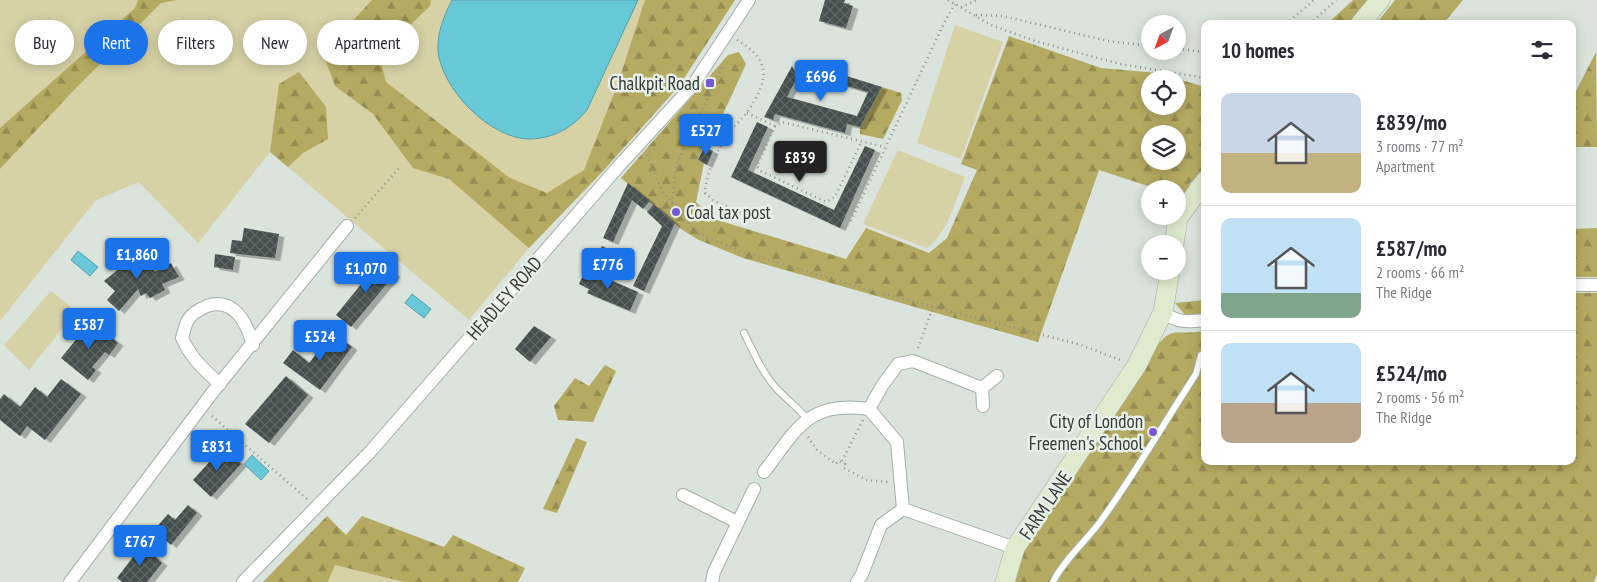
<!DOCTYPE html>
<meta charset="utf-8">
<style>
:root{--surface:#fff;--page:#f2f2f3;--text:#2b2b33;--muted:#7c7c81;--line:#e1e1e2;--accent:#1a73e8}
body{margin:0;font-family:"PT Sans Narrow",sans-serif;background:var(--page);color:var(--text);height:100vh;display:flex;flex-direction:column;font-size:19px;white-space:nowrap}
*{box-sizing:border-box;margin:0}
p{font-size:16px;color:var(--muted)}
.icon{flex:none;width:28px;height:28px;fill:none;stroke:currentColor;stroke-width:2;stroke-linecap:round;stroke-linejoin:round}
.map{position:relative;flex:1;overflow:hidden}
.drawer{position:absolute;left:1201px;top:20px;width:375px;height:445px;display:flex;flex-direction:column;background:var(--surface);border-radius:10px;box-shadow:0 2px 12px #0003}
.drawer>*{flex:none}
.banner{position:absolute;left:15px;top:20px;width:475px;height:45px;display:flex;gap:10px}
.needle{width:32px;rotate:221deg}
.tools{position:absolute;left:1141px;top:15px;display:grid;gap:10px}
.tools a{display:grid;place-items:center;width:45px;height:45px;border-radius:50%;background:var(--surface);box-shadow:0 2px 12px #0003;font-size:25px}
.price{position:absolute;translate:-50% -42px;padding:0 11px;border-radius:5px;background:var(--accent);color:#fff;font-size:16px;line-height:32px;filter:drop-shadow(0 1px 2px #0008)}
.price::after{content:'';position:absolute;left:50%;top:30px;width:15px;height:11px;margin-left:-8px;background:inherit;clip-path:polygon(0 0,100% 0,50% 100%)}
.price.active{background:#222;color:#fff}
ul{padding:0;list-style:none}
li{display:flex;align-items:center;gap:15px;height:125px;padding:0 20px}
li+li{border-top:1px solid var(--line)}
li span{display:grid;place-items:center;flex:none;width:140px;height:100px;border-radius:10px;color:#555}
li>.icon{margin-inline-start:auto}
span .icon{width:60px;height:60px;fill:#fffc;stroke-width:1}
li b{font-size:21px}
h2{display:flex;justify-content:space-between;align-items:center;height:60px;padding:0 20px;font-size:21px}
.chip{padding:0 18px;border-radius:22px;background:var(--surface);box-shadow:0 2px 12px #0003;font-size:18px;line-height:45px}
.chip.active{background:var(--accent);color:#fff}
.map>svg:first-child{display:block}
.green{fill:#d7d1a6}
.forest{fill:url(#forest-firs);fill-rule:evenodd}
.water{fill:#67c9d8;stroke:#599ea8}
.building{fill:url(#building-cross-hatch);filter:url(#shadow)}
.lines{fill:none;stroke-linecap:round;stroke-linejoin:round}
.lane-casing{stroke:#a4aea7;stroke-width:8}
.street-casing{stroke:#a4aea7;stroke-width:14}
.secondary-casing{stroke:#a4aea7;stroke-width:20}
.path{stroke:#8b928d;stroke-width:2.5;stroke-dasharray:1 4;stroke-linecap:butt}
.lane{stroke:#fff;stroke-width:6}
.street{stroke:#fff;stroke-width:12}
.secondary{stroke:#dfebce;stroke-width:19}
.poi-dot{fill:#7558d3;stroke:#e7f1e9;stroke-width:2}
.labels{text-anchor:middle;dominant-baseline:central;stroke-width:5;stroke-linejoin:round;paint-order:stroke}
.poi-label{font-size:19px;fill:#373b38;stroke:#e7f1e9;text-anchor:end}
.street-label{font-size:19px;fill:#373b38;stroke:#e7f1e9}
</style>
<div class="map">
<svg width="1597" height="582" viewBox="0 0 1597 582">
<defs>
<pattern id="forest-firs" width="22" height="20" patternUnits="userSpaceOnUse" patternTransform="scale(1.25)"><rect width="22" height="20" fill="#b5aa61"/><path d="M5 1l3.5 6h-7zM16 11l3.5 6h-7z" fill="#948c51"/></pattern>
<pattern id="building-cross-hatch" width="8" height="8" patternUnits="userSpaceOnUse" patternTransform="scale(1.25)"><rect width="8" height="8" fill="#45504d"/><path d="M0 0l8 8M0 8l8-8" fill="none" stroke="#5e6765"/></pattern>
<filter id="shadow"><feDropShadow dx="5.5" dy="3" stdDeviation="0" flood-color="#0004"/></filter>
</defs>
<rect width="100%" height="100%" fill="#dae3dc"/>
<g class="green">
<path d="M0,0H735L679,86L603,171L529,248L469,320L270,152L198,243L139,182L96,200L0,321Z"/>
<path d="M955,25L1003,42L961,159L917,143Z"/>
<path d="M898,150L965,177C955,201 948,233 927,248L863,224Z"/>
<path d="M51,291L76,311L29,370L4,345Z"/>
<path d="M335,565L404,582H328Z"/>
</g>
<g class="forest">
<path d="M138,0H177L161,3L73,91L0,169V128L135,8Z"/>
<path d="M372,0H431L430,6L379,55L386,82L510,178L547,193L584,170L617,86L645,0H735L679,86L603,171L529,248L449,179L413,168L373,114L335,86L323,53Z"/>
<path d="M1353,0H1369L1350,24H1327Z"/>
<path d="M1395,0H1463L1443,24H1376Z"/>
<path d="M1009,36L1101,68L1158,73L1176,79H1150V106H1178V79L1205,87V169L1190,183L1185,198L1178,196V189H1157L1099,170L1038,342L743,258L699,240L681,229L621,178L728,55L739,52L746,64L707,149L703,147L698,160L704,163L696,202L714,219L846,259L866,228L929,253L947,238L977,170L961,164ZM1150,134H1178V161H1150Z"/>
<path d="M1596,52L1597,147H1573V97Z"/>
<path d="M299,72L326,107L328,139L303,153L288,167L270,152L279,84Z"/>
<path d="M882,87L901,93L902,100L883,139L860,134V127Z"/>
<path d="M1597,228V277H1573V229Z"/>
<path d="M1573,293H1597V574L1594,582H1012L1029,538L1148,356C1176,322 1169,337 1205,331V461H1572Z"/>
<path d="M1205,300V313L1186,316L1175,303Z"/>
<path d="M605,365L616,371L593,422L558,420L554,406L575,378L589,386Z"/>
<path d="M576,438L587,442L557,513L543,509Z"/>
<path d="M327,516L346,535L362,516L444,547L453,535L525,568L518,582H404L335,565L328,582H263Z"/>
</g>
<g class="water">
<path d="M452,0H638L587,110C573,127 555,138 531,139C491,140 442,90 438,51C437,32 444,16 452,0Z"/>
<path d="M78,251L98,267L90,276L71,260Z"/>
<path d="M412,294L431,309L424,318L405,303Z"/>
<path d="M252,455L269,471L261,480L244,464Z"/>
</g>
<g class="building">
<path d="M825,0H845L844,3L853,6L846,28L819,21Z"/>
<path d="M808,64L882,87L860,127L847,124L845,133L775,114L773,120L764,117L792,66L798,76L787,97L857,116L868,92L805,74Z"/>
<path d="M757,122L768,127L748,170L834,210L865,146L875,150L840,228L731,177Z"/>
<path d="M704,147L713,151L707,165L698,160Z"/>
<path d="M628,183L650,201L643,209L632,200L613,242L603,238Z"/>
<path d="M654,204L675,223L644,291L633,286L662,226L647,212Z"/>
<path d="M244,228L279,234L275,258L230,253L232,240L242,241Z"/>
<path d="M602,246L610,250L603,266L594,263Z"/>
<path d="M123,251L130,263L144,255L155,272L171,263L179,277L162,284L165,290L150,298L146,293L141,296L138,289L119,311L107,300L115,291L104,281L120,268L114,257Z"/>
<path d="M215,254L235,257L233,270L214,267Z"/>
<path d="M380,261L395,274L351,327L336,315Z"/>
<path d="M587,267L600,272L599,275L638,292L630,311L587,293L589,289L579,284Z"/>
<path d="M91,321L118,343L109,355L105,352L92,367L96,370L88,380L61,358Z"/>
<path d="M534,326L551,337L530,362L515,349Z"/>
<path d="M333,333L352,347L320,390L283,363L293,350L309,363Z"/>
<path d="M286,376L308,395L269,443L245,424Z"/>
<path d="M61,379L81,394L45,440L27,426L20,436L0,420V399L4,394L20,407L35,387L47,397Z"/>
<path d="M223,447L241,464L211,497L193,480Z"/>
<path d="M188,505L197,513L171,545L154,530L168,514L175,520Z"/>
<path d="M142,545L162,563L147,582H122L117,578Z"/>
</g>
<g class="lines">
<g class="lane-casing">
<g id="lane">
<path d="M744,333C753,351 762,372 776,388C786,399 798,407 807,419"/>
<path d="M1053,582C1064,560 1085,542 1100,522C1134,475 1164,423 1196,374L1201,355"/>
</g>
</g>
<g class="street-casing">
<g id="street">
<path d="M1572,285H1597"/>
<path d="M1163,312C1177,323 1188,322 1205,320"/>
<path d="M220,384C204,370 191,358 182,338C184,332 185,325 188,320C192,313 200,309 207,306C234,297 247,323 253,345"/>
<path d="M982,388L997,376"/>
<path d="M869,409L882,386L898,364L913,361L982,388L983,406"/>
<path d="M764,472C797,429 808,400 869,409L897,442L903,509L1015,548"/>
<path d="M683,495L737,522"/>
<path d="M70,582L212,393L347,226"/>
<path d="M243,582L370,452L618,167L693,85L749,0"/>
<path d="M712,582L714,572L754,489"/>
<path d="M857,582L862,574L881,525L903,509"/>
</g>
</g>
<g class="secondary-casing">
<g id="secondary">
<path d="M1360,24L1380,0"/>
<path d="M1174,244L1178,218L1205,181"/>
<path d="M1005,582L1015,548L1137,365L1163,312L1170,271"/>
</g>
</g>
<g class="path">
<path d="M948,0L991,25L1035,41L1120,64L1205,78"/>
<path d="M961,7L977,0"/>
<path d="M976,15L1003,16L1108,41L1150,46"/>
<path d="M1286,24L1314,0"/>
<path d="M1310,24L1336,0"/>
<path d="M737,40C773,61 768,82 747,112C741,121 732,127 727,136C716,153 706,173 705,193L714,201L758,220"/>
<path d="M1178,49L1205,52"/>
<path d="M747,113L775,126L782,122L885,147"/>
<path d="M775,126L757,166L761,171L826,202L835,197L862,141"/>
<path d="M647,155L662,191L696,233L742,252L872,291L1078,344L1121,360"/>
<path d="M672,203L676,166L722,67"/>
<path d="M355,218L401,166"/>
<path d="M851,221L945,21L955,4"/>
<path d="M918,348L933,307"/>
<path d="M212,416L308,500"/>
<path d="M808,437L817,450L836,464L838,461L845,464L844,468L866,480L888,482"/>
<path d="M842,461L863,420"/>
</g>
<use href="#lane" class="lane"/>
<use href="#street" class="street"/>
<use href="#secondary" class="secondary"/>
</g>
<g class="poi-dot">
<rect x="705" y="78" width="10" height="10" rx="2.5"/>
<circle cx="676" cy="212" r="5"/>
<circle cx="1153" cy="432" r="5"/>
</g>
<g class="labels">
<g class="poi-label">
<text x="700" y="83">Chalkpit Road</text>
<text x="686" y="212" text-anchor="start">Coal tax post</text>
<text x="1143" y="421">City of London<tspan x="1143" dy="22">Freemen's School</tspan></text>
</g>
<g class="street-label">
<text transform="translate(504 298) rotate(-49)">HEADLEY ROAD</text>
<text transform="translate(1045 505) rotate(-56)">FARM LANE</text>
</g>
</g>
</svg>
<div class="tools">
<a><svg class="needle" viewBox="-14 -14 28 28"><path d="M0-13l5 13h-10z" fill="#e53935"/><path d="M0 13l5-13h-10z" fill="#7c7c81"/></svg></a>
<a><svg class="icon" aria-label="locate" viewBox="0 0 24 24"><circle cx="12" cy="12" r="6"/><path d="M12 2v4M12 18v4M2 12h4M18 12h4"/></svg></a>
<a><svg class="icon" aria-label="layers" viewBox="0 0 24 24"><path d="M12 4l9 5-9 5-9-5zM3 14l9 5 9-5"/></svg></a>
<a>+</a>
<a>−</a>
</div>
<b class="price" style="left:821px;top:102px">£696</b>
<b class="price" style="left:706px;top:156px">£527</b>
<b class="price active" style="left:800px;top:183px">£839</b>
<b class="price" style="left:137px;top:280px">£1,860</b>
<b class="price" style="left:608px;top:290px">£776</b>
<b class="price" style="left:366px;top:294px">£1,070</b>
<b class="price" style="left:89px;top:350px">£587</b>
<b class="price" style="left:320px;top:362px">£524</b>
<b class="price" style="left:217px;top:472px">£831</b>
<b class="price" style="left:140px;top:567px">£767</b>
<div class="banner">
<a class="chip">Buy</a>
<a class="chip active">Rent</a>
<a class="chip">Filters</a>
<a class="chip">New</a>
<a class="chip">Apartment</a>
</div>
<section class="drawer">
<h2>10 homes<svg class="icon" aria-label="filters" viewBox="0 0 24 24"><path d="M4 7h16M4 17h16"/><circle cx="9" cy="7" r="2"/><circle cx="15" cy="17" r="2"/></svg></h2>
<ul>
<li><span style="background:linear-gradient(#c9d6e8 60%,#c2b280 0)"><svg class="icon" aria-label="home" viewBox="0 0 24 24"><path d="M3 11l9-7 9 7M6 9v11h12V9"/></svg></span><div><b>£839/mo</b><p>3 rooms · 77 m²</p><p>Apartment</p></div></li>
<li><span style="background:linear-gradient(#bfe0f5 75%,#7fa58c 0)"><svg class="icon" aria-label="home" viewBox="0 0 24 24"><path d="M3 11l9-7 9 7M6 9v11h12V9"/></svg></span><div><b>£587/mo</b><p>2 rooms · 66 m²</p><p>The Ridge</p></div></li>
<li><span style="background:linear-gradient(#bfe0f5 60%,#b9a48a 0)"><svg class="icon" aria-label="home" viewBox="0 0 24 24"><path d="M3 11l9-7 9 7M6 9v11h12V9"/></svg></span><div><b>£524/mo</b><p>2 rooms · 56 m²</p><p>The Ridge</p></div></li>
</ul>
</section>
</div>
